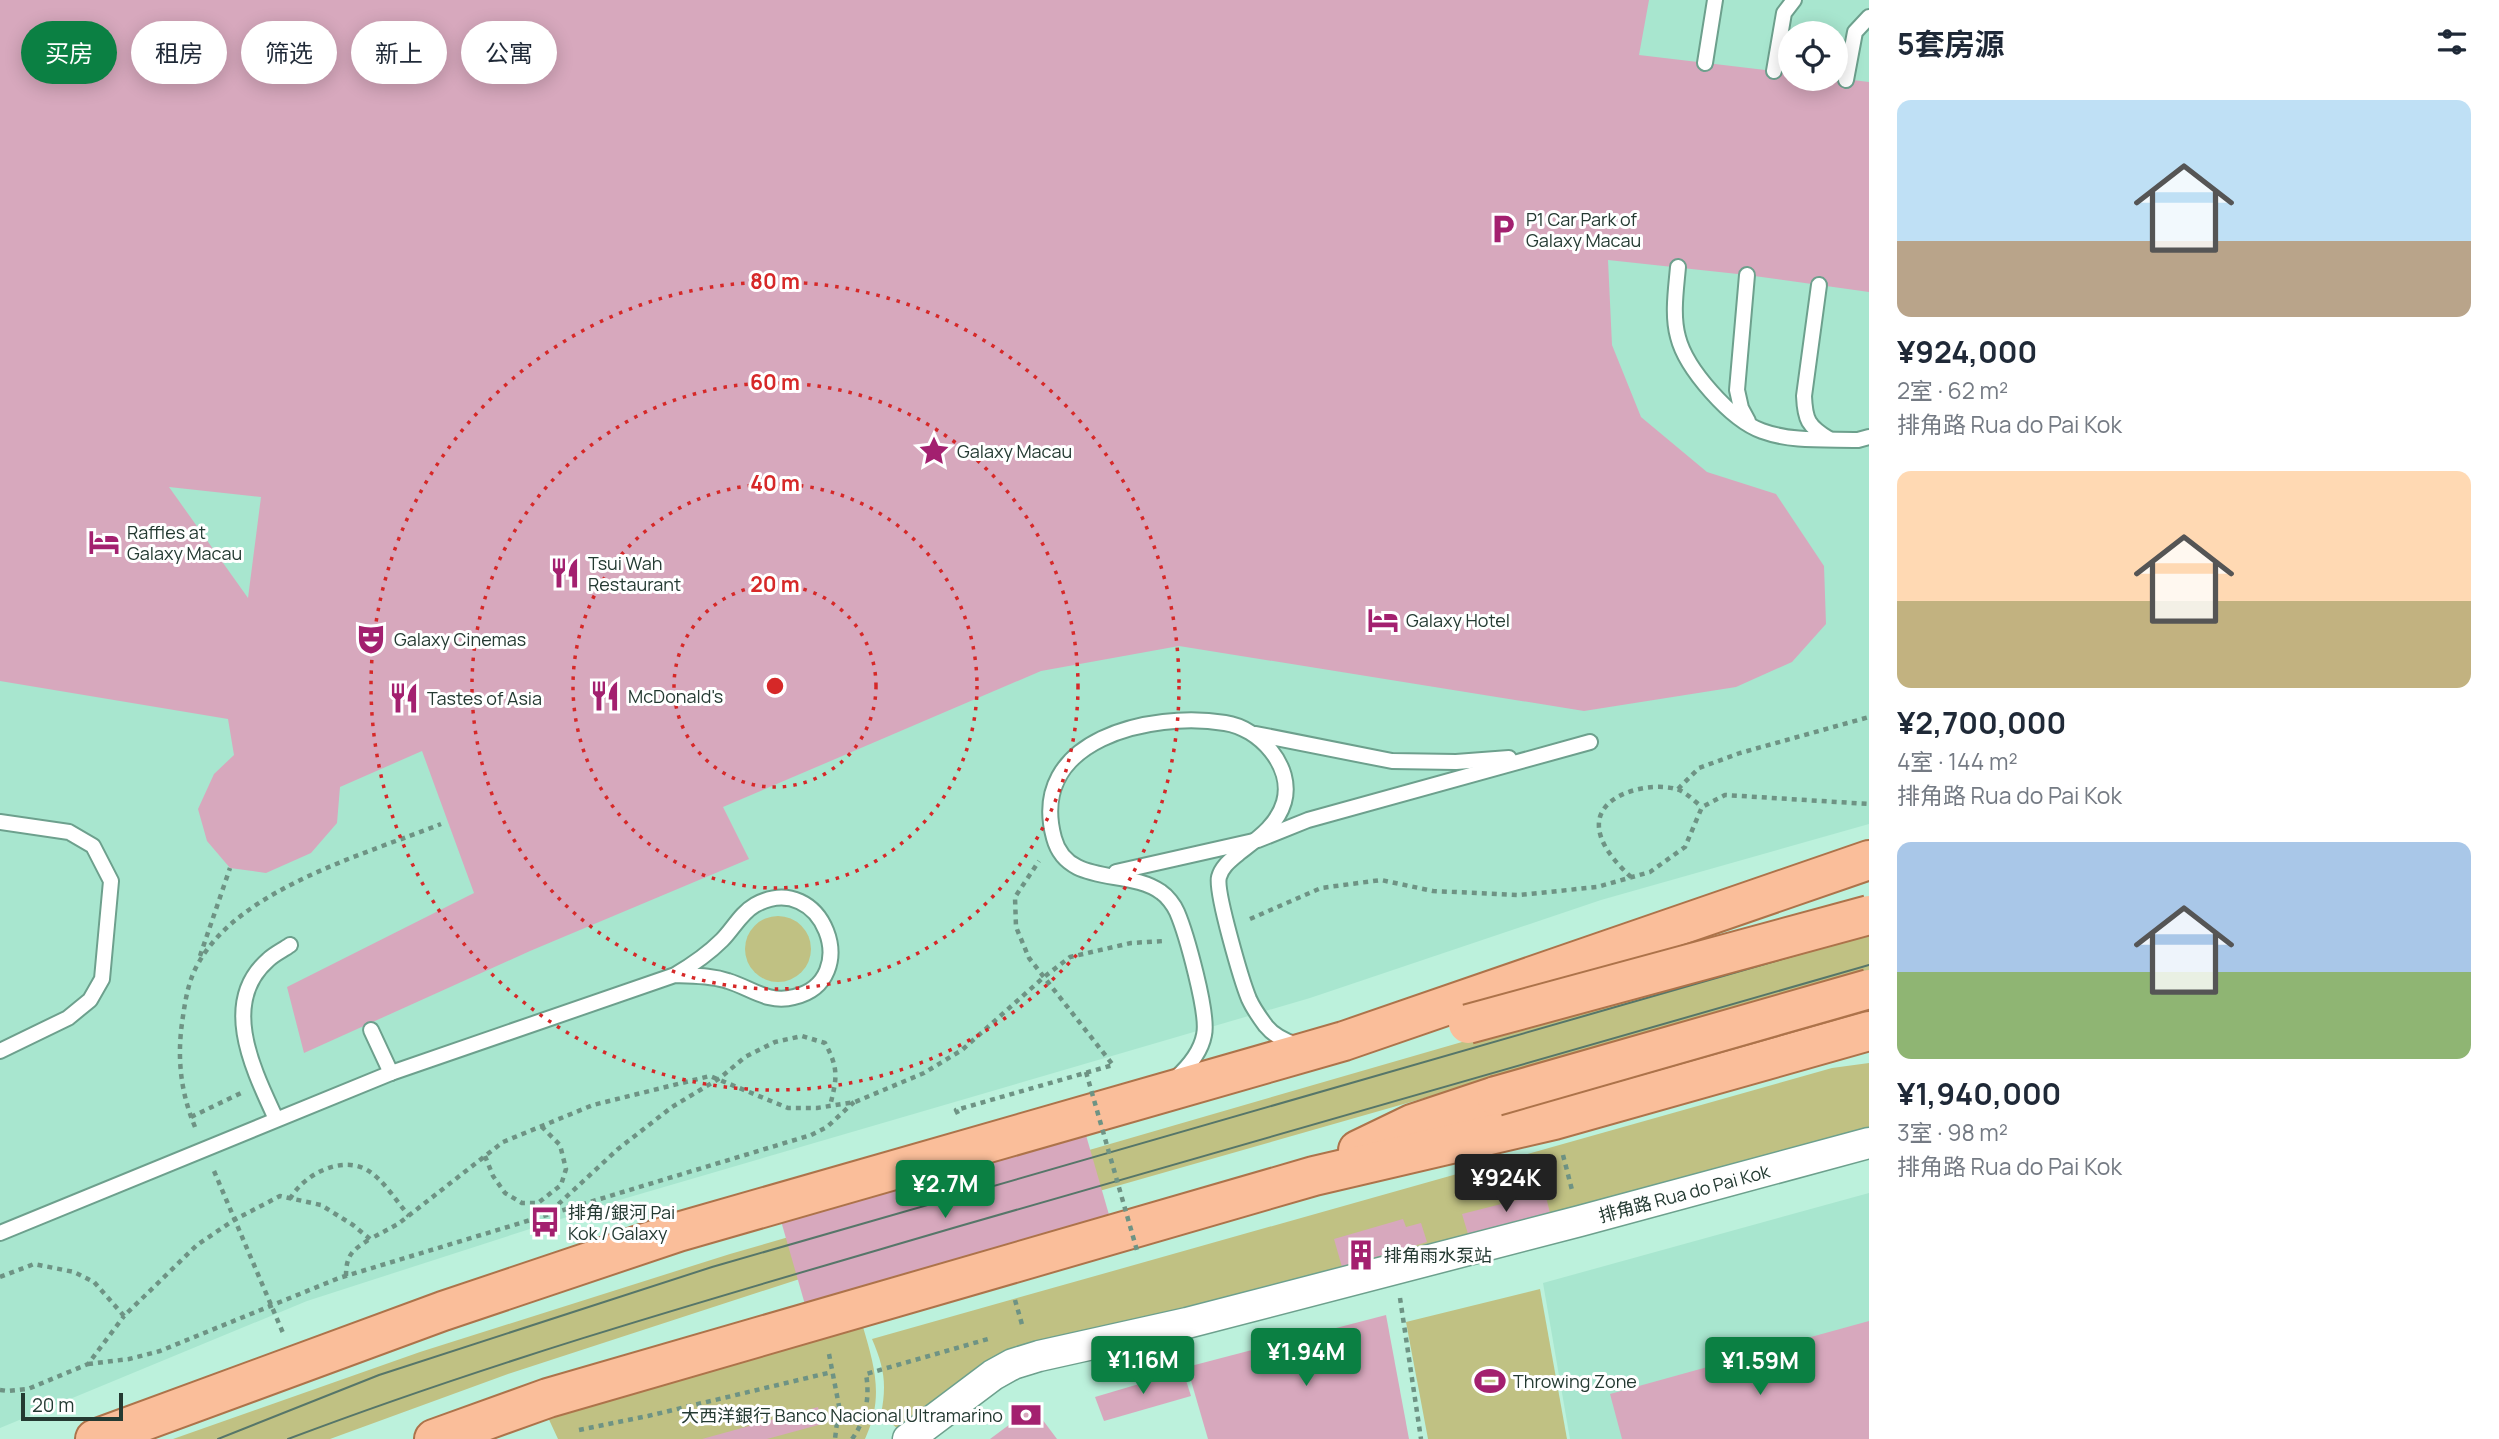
<!DOCTYPE html>
<html lang="zh">
<meta charset="utf-8">
<style>
:root{--surface:#fff;--page:#f6f6f7;--text:#1f2937;--muted:#747a83;--accent:#0b8043}
body{margin:0;font-family:Manrope,"Noto Sans SC",sans-serif;background:var(--page);color:var(--text);height:100vh;display:flex;flex-direction:column;font-size:26px;white-space:nowrap}
*{box-sizing:border-box;margin:0}
p{font-size:23px;color:var(--muted)}
.icon{flex:none;width:38px;height:38px;fill:none;stroke:currentColor;stroke-width:2;stroke-linecap:round;stroke-linejoin:round}
.map{position:relative;flex:1;overflow:hidden}
.sheet{display:flex;flex-direction:column;background:var(--surface);width:630px}
.sheet>*{flex:none}
.banner{position:absolute;left:21px;top:21px;width:665px;height:63px;display:flex;gap:14px}
.tools{position:absolute;left:1778px;top:21px;display:grid;gap:14px}
.tools a{display:grid;place-items:center;width:70px;height:70px;border-radius:50%;background:var(--surface);box-shadow:0 4px 18px #0003;font-size:35px}
.scale{position:absolute;left:21px;bottom:18px;width:102px;box-sizing:border-box;padding-left:7px;border:4px solid #243a32;border-top:0;font-size:19px;line-height:24px;white-space:nowrap;color:#243a32;-webkit-text-stroke:5px #fff;paint-order:stroke}
.price{position:absolute;translate:-50% -60px;padding:0 16px;border-radius:7px;background:var(--accent);color:#fff;font-size:23px;line-height:46px;filter:drop-shadow(0 2px 4px #0008)}
.price::after{content:'';position:absolute;left:50%;top:42px;width:21px;height:16px;margin-left:-10px;background:inherit;clip-path:polygon(0 0,100% 0,50% 100%)}
.price.selected{background:#222;color:#fff}
ul{padding:0;list-style:none}
li{display:grid;align-content:center;gap:14px;height:371px;padding:0 28px}
li span{display:grid;place-items:center;height:217px;border-radius:14px;color:#555}
li>.icon{margin-inline-start:auto}
span .icon{width:126px;height:126px;fill:#fffc;stroke-width:1}
li b{font-size:30px}
h2{display:flex;justify-content:space-between;align-items:center;height:84px;padding:0 28px;font-size:30px}
.chip{padding:0 24px;border-radius:32px;background:var(--surface);box-shadow:0 4px 18px #0003;font-size:24px;line-height:63px}
.chip.selected{background:var(--accent);color:#fff}
main{display:flex;flex:1;min-height:0}
.map>svg:first-child{display:block}
.built{fill:#a8e6cf;fill-rule:evenodd}
.green{fill:#c0c183}
.building{fill:#d7a8bd;fill-rule:evenodd}
.lines{fill:none;stroke-linecap:round;stroke-linejoin:round}
.lane-casing{stroke:#6da08d;stroke-width:18}
.street-casing{stroke:#6da08d;stroke-width:33}
.primary-casing{stroke:#ad734a;stroke-width:42}
.path{stroke:#6e9384;stroke-width:4.5;stroke-dasharray:5 5;stroke-linecap:butt}
.lane{stroke:#fff;stroke-width:14}
.street{stroke:#fff;stroke-width:30}
.primary{stroke:#fabe9a;stroke-width:38}
.tram{stroke:#567669;stroke-width:2}
.primary-bridge-casing{stroke:#ad734a;stroke-width:42;stroke-linecap:butt}
.path-bridge{stroke:#6e9384;stroke-width:4.5;stroke-dasharray:5 5;stroke-linecap:butt}
.primary-bridge{stroke:#fabe9a;stroke-width:38}
.ring{fill:none;stroke:#d62828;stroke-width:3.5;stroke-dasharray:3.5 7}
.labels{text-anchor:middle;dominant-baseline:central;stroke-width:6;stroke-linejoin:round;paint-order:stroke}
.poi-label{font-size:18px;fill:#243a32;stroke:#fff;text-anchor:start}
.street-label{font-size:18px;fill:#243a32;stroke:#fff}
.centre{fill:#d62828;stroke:#fff;stroke-width:3.5}
.ring-label{font-size:21px;text-anchor:middle;font-weight:bold;fill:#d62828;stroke:#fff;stroke-width:6;stroke-linejoin:round;paint-order:stroke}
</style>
<main>
<div class="map">
<svg width="1869" height="1439" viewBox="0 0 1869 1439">
<rect width="100%" height="100%" fill="#bcf1dc"/>
<g class="built">
<path d="M0,0H1869V824L1601,900L1310,998L623,1199L307,1301L0,1428ZM1790,33H1836V79H1790Z"/>
<path d="M1869,1193V1439H1570L1543,1283Z"/>
</g>
<g class="green">
<circle cx="778" cy="949" r="33"/>
<path d="M1869,927V971L858,1260L508,1374L330,1439H173L420,1352L730,1254L1645,989Z"/>
<path d="M1869,1063V1131L1033,1355L907,1437L881,1414C887,1384 884,1367 872,1339L1832,1068Z"/>
<path d="M1540,1289L1567,1439H1428L1406,1322Z"/>
<path d="M863,1327C875,1368 884,1398 865,1439H558L545,1411Z"/>
</g>
<g class="building">
<path d="M0,0H1649L1639,55L1790,73V79L1836,78L1869,82V292L1747,275L1608,260L1612,345L1641,417L1707,472L1776,494L1824,566L1826,624L1792,662L1736,687L1584,711L1179,646L1041,671L723,807L749,859L530,951L304,1053L287,987L474,893L422,751L340,787L337,823L311,853L266,873L230,868L207,841L198,809L214,774L234,755L228,719L0,681ZM169,487L261,497L248,598Z"/>
<path d="M1079,1111L1116,1239L812,1329L775,1200Z"/>
<path d="M1545,1193L1550,1213L1468,1234L1462,1214Z"/>
<path d="M1403,1219L1406,1227L1421,1223L1427,1242L1342,1267L1334,1239Z"/>
<path d="M1386,1315L1409,1439H1208L1187,1367Z"/>
<path d="M1869,1321V1439H1622L1610,1394L1776,1348L1784,1378L1809,1371L1800,1340Z"/>
<path d="M1183,1371L1191,1396L1104,1421L1095,1397Z"/>
<path d="M818,1407L822,1424L767,1439H702Z"/>
<path d="M1033,1407L1057,1439H990Z"/>
</g>
<g class="lines">
<g class="lane-casing">
<g id="lane">
<path d="M1705,63L1715,0"/>
<path d="M1774,71L1784,13L1794,0"/>
<path d="M1846,80L1855,32L1869,17"/>
<path d="M1678,267C1676,290 1672,315 1678,337C1686,369 1731,420 1762,431C1792,442 1826,439 1858,440L1869,437"/>
<path d="M1747,275L1737,390L1741,408L1748,421"/>
<path d="M1819,285L1804,396C1805,420 1808,426 1829,439"/>
<path d="M1256,734L1392,761L1456,762L1509,758"/>
<path d="M0,822L69,832L93,846L111,881L102,979L90,1000L68,1018L0,1051"/>
<path d="M1116,872L1258,840L1308,820L1590,742"/>
<path d="M371,1030L391,1073"/>
<path d="M1176,1078C1188,1067 1201,1051 1204,1035C1209,1014 1186,933 1177,912C1174,905 1167,896 1161,892C1128,868 1067,887 1054,838C1027,739 1151,711 1225,723C1259,728 1294,766 1284,802C1277,826 1257,839 1239,853C1231,860 1222,866 1219,877C1215,891 1242,982 1249,999C1253,1008 1260,1018 1266,1026C1274,1036 1285,1041 1297,1045"/>
<path d="M276,1119C254,1071 219,1003 268,960C274,954 283,950 290,945"/>
<path d="M0,1233L391,1073L675,975C692,965 708,954 722,940C733,929 741,913 755,905C823,868 864,981 794,997C768,1004 751,988 728,981C711,975 693,976 675,975"/>
</g>
</g>
<g class="street-casing">
<path id="street" d="M908,1439L993,1375L1013,1364L1039,1356L1187,1323L1580,1221L1869,1143"/>
</g>
<g class="primary-casing">
<g id="primary">
<path d="M1358,1150L1412,1124L1496,1096"/>
<path d="M95,1439L443,1311L678,1232L1344,1041L1869,860"/>
<path d="M434,1439L548,1398L1314,1176L1554,1120L1869,1031"/>
</g>
</g>
<g class="path">
<path d="M1678,789L1699,768L1740,753L1869,717"/>
<path d="M1631,877C1617,864 1597,843 1599,822C1602,792 1652,782 1676,789C1685,791 1694,801 1702,807"/>
<path d="M1250,919L1321,888L1381,880L1433,891L1519,895L1597,887L1650,872L1685,847L1702,807L1725,795L1869,804"/>
<path d="M200,956L230,868"/>
<path d="M958,1114L956,1110L1113,1065L1029,958L1016,927L1015,897L1039,861"/>
<path d="M191,1117L241,1093"/>
<path d="M195,1127C181,1093 177,1060 182,1023C185,1002 188,980 199,962C241,888 366,854 441,824"/>
<path d="M1563,1155L1572,1190"/>
<path d="M485,1156L493,1176L505,1193L522,1203H538L561,1185L566,1169L560,1145L541,1126"/>
<path d="M214,1171L283,1333"/>
<path d="M290,1199C303,1175 341,1155 367,1170C382,1178 398,1203 409,1216"/>
<path d="M551,1211L618,1149L672,1107L720,1078L745,1057L775,1042L802,1036L825,1043C839,1069 837,1078 830,1106"/>
<path d="M346,1276C346,1254 353,1250 370,1239"/>
<path d="M0,1277L34,1264L74,1272L94,1282L124,1316L197,1245L234,1220L280,1196L321,1205L353,1225L370,1239L398,1224L503,1142L593,1105L710,1076L788,1108H817L855,1102L924,1073L962,1050L1044,977L1070,957L1131,943L1164,941"/>
<path d="M1400,1298L1421,1439"/>
<path d="M1015,1300L1023,1328"/>
<path d="M829,1354L839,1406L835,1439"/>
<path d="M88,1364L129,1359L160,1351L339,1278L811,1135L827,1127L854,1102"/>
<path d="M0,1390L8,1391L28,1389L88,1364L124,1316"/>
<path d="M579,1430L648,1416L832,1372"/>
<path d="M852,1439C866,1420 870,1397 866,1374L988,1339"/>
</g>
<use href="#lane" class="lane"/>
<use href="#street" class="street"/>
<use href="#primary" class="primary"/>
<g class="tram">
<path d="M218,1439L379,1375L712,1267L1869,934"/>
<path d="M288,1439C507,1356 735,1292 960,1226C1263,1138 1566,1051 1869,965"/>
</g>
<g class="primary-bridge-casing">
<g id="primary-bridge">
<path d="M1468,1024L1869,915"/>
<path d="M1496,1096L1869,989"/>
</g>
</g>
<path class="path-bridge" d="M1086,1072L1138,1254"/>
<use href="#primary-bridge" class="primary-bridge"/>
</g>
<g class="ring">
<circle cx="775" cy="686" r="101"/>
<circle cx="775" cy="686" r="202"/>
<circle cx="775" cy="686" r="303"/>
<circle cx="775" cy="686" r="404"/>
</g>
<defs>
<g id="parking-bare" transform="scale(2.415)"><path d="M-3.5-5.5H1a3.5 3.5 0 0 1 0 7H-1V5.5H-3.5ZM-1-3.4V-.6H.8a1.4 1.4 0 0 0 0-2.8Z" fill="#a3206f" stroke="#fff" stroke-width="2.5" paint-order="stroke"/></g>
<g id="sight-bare" transform="scale(2.415)"><path d="M0-6L1.8-2.2L6-1.7L2.9 1.2L3.7 5.4L0 3.3L-3.7 5.4L-2.9 1.2L-6-1.7L-1.8-2.2Z" fill="#a3206f" stroke="#fff" stroke-width="2.5" paint-order="stroke"/></g>
<g id="hotel-bare" transform="scale(2.415)"><path d="M-6-4.5h1.5V1H6V5H4.5V3h-9V5H-6ZM-4 0a1.8 1.8 0 1 1 3.6 0ZM.5 0V-2.5h3Q6-2.5 6 0Z" fill="#a3206f" stroke="#fff" stroke-width="2.5" paint-order="stroke"/></g>
<g id="restaurant-bare" transform="scale(2.415)"><path d="M-5-6h1v4h1v-4h1v4h1v-4h1v5L-1.5 .5V6h-2V.5L-5-1ZM5-6V6H3V1.5H1.5Q1.5-4 5-6Z" fill="#a3206f" stroke="#fff" stroke-width="2.5" paint-order="stroke"/></g>
<g id="theatre-bare" transform="scale(2.415)"><path d="M-5-5.5Q0-4 5-5.5V0Q5 5 0 6Q-5 5-5 0ZM-3.3-2.5H-1v1.5H-3.3ZM1-2.5H3.3v1.5H1ZM-2.8 1Q0 5.5 2.8 1Z" fill="#a3206f" stroke="#fff" stroke-width="2.5" paint-order="stroke"/></g>
<g id="bus-bare" transform="scale(2.415)"><path d="M-5-6H5V4H4V6H2V4H-2V6H-4V4H-5ZM-3.5-4V0h7V-4ZM-3.5 1.2v1.5H-2V1.2ZM2 1.2v1.5H3.5V1.2Z" fill="#a3206f" stroke="#fff" stroke-width="2.5" paint-order="stroke"/></g>
<g id="building-bare" transform="scale(2.415)"><path d="M-4-6H4V6H1V3H-1V6H-4ZM-2.5-4.3h1.7v1.8h-1.7ZM.8-4.3h1.7v1.8H.8ZM-2.5-1h1.7V.8h-1.7ZM.8-1h1.7V.8H.8Z" fill="#a3206f" stroke="#fff" stroke-width="2.5" paint-order="stroke"/></g>
<g id="stadium-bare" transform="scale(2.415)"><path d="M0-5a6.5 5 0 1 0 0 10a6.5 5 0 1 0 0-10ZM-3.5-1.8h7v3.6h-7Z" fill="#a3206f" stroke="#fff" stroke-width="2.5" paint-order="stroke"/></g>
<g id="bank-bare" transform="scale(2.415)"><path d="M-6-4H6V4H-6ZM0-2.3a2.3 2.3 0 1 0 0 4.6a2.3 2.3 0 1 0 0-4.6Z" fill="#a3206f" stroke="#fff" stroke-width="2.5" paint-order="stroke"/></g>
</defs>
<g fill-rule="evenodd">
<use href="#parking-bare" x="1503" y="229"/>
<use href="#sight-bare" x="934" y="451"/>
<use href="#hotel-bare" x="104" y="542"/>
<use href="#restaurant-bare" x="565" y="573"/>
<use href="#hotel-bare" x="1383" y="620"/>
<use href="#theatre-bare" x="371" y="639"/>
<use href="#restaurant-bare" x="605" y="696"/>
<use href="#restaurant-bare" x="404" y="698"/>
<use href="#bus-bare" x="545" y="1222"/>
<use href="#building-bare" x="1361" y="1255"/>
<use href="#stadium-bare" x="1490" y="1381"/>
<use href="#bank-bare" x="1026" y="1415"/>
</g>
<g class="labels">
<g class="poi-label">
<text x="1526" y="219">P1 Car Park of<tspan x="1526" dy="21">Galaxy Macau</tspan></text>
<text x="957" y="451">Galaxy Macau</text>
<text x="127" y="532">Raffles at<tspan x="127" dy="21">Galaxy Macau</tspan></text>
<text x="588" y="563">Tsui Wah<tspan x="588" dy="21">Restaurant</tspan></text>
<text x="1406" y="620">Galaxy Hotel</text>
<text x="394" y="639">Galaxy Cinemas</text>
<text x="628" y="696">McDonald's</text>
<text x="427" y="698">Tastes of Asia</text>
<text x="568" y="1212">排角/銀河 Pai<tspan x="568" dy="21">Kok / Galaxy</tspan></text>
<text x="1384" y="1255">排角雨水泵站</text>
<text x="1513" y="1381">Throwing Zone</text>
<text x="1003" y="1415" text-anchor="end">大西洋銀行 Banco Nacional Ultramarino</text>
</g>
<g class="street-label">
<text transform="translate(1684 1193) rotate(-15)">排角路 Rua do Pai Kok</text>
</g>
</g>
<circle cx="775" cy="686" r="10" class="centre"/>
<g class="ring-label">
<text x="775" y="289">80 m</text>
<text x="775" y="390">60 m</text>
<text x="775" y="491">40 m</text>
<text x="775" y="592">20 m</text>
</g>
</svg>
<div class="tools">
<a><svg class="icon" aria-label="locate" viewBox="0 0 24 24"><circle cx="12" cy="12" r="6"/><path d="M12 2v4M12 18v4M2 12h4M18 12h4"/></svg></a>
</div>
<div class="scale">20 m</div>
<b class="price selected" style="left:1506px;top:1214px">¥924K</b>
<b class="price" style="left:945px;top:1220px">¥2.7M</b>
<b class="price" style="left:1306px;top:1388px">¥1.94M</b>
<b class="price" style="left:1143px;top:1396px">¥1.16M</b>
<b class="price" style="left:1760px;top:1397px">¥1.59M</b>
<div class="banner">
<a class="chip selected">买房</a>
<a class="chip">租房</a>
<a class="chip">筛选</a>
<a class="chip">新上</a>
<a class="chip">公寓</a>
</div>
</div>
<section class="sheet">
<h2>5套房源<svg class="icon" aria-label="filters" viewBox="0 0 24 24"><path d="M4 7h16M4 17h16"/><circle cx="9" cy="7" r="2"/><circle cx="15" cy="17" r="2"/></svg></h2>
<ul>
<li><span style="background:linear-gradient(#bfe0f5 65%,#b9a48a 0)"><svg class="icon" aria-label="home" viewBox="0 0 24 24"><path d="M3 11l9-7 9 7M6 9v11h12V9"/></svg></span><div><b>¥924,000</b><p>2室 · 62 m²</p><p>排角路 Rua do Pai Kok</p></div></li>
<li><span style="background:linear-gradient(#ffd9b3 60%,#c2b280 0)"><svg class="icon" aria-label="home" viewBox="0 0 24 24"><path d="M3 11l9-7 9 7M6 9v11h12V9"/></svg></span><div><b>¥2,700,000</b><p>4室 · 144 m²</p><p>排角路 Rua do Pai Kok</p></div></li>
<li><span style="background:linear-gradient(#a9c7e8 60%,#8fb573 0)"><svg class="icon" aria-label="home" viewBox="0 0 24 24"><path d="M3 11l9-7 9 7M6 9v11h12V9"/></svg></span><div><b>¥1,940,000</b><p>3室 · 98 m²</p><p>排角路 Rua do Pai Kok</p></div></li>
</ul>
</section>
</main>
